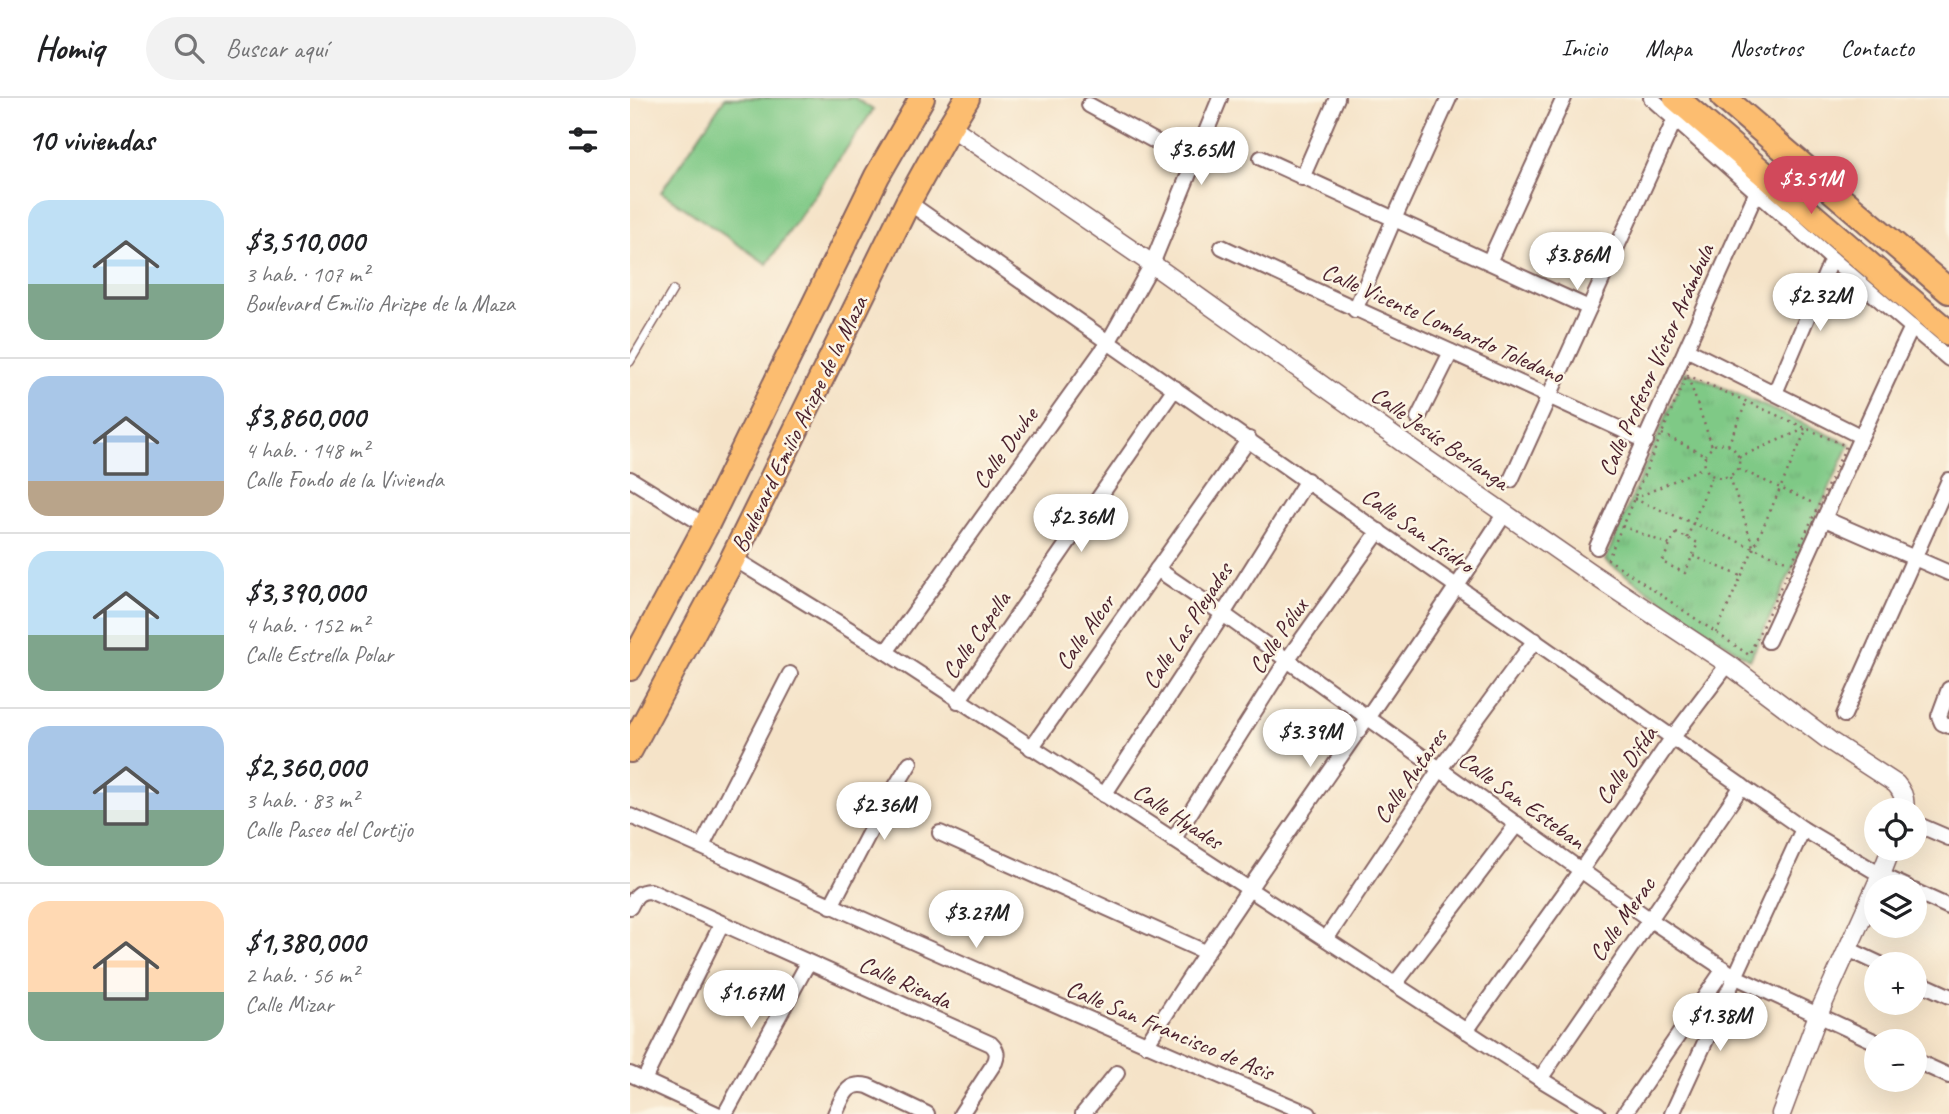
<!DOCTYPE html>
<html lang="es">
<meta charset="utf-8">
<style>
:root{--surface:#fff;--page:#f2f2f2;--text:#202124;--muted:#757577;--line:#e0e0e0;--accent:#d1495b}
body{margin:0;font-family:Caveat,sans-serif;background:var(--page);color:var(--text);height:100vh;display:flex;flex-direction:column;font-size:26px;white-space:nowrap}
*{box-sizing:border-box;margin:0}
p{font-size:23px;color:var(--muted)}
.icon{flex:none;width:38px;height:38px;fill:none;stroke:currentColor;stroke-width:2;stroke-linecap:round;stroke-linejoin:round}
.map{position:relative;flex:1;overflow:hidden}
.sheet{display:flex;flex-direction:column;background:var(--surface);width:630px}
.sheet>*{flex:none}
.controls{position:absolute;left:1234px;top:700px;display:grid;gap:14px}
.controls a{display:grid;place-items:center;width:63px;height:63px;border-radius:50%;background:var(--surface);box-shadow:0 7px 28px #0002;font-size:35px}
.price{position:absolute;translate:-50% -60px;padding:0 16px;border-radius:24px;background:#fff;color:#222;font-size:23px;line-height:46px;filter:drop-shadow(0 2px 4px #0008)}
.price::after{content:'';position:absolute;left:50%;top:42px;width:21px;height:16px;margin-left:-10px;background:inherit;clip-path:polygon(0 0,100% 0,50% 100%)}
.price.selected{background:var(--accent);color:#fff}
ul{padding:0;list-style:none}
li{display:flex;align-items:center;gap:21px;height:175px;padding:0 28px}
li+li{border-top:2px solid var(--line)}
li span{display:grid;place-items:center;flex:none;width:196px;height:140px;border-radius:21px;color:#555}
li>.icon{margin-inline-start:auto}
span .icon{width:84px;height:84px;fill:#fffc;stroke-width:1}
li b{font-size:30px}
h2{display:flex;justify-content:space-between;align-items:center;height:84px;padding:0 28px;font-size:30px}
header{display:flex;align-items:center;gap:42px;box-sizing:border-box;height:98px;padding:0 35px;background:var(--surface);border-bottom:2px solid var(--line)}
header strong{font-size:33px}
nav{display:flex;gap:38px;margin-inline-start:auto;font-size:24px}
.search{width:490px;height:63px;background:var(--page);display:flex;align-items:center;gap:18px;box-sizing:border-box;padding:0 24px;border-radius:38px;color:var(--muted);font-size:26px}
main{display:flex;flex:1;min-height:0}
.map>svg:first-child{display:block}
.grass{fill:#7fc986;stroke:#647458;stroke-width:2}
.park{fill:url(#park-tufts);stroke:#647458;stroke-width:2}
.lines{fill:none;stroke-linecap:round;stroke-linejoin:round}
.service-casing{stroke:#866462;stroke-width:10}
.minor-casing{stroke:#866462;stroke-width:18}
.tertiary-casing{stroke:#866462;stroke-width:21}
.trunk-casing{stroke:#866462;stroke-width:28}
.path{stroke:#866462;stroke-width:2.5;stroke-dasharray:2 5;stroke-linecap:butt}
.service{stroke:#fff;stroke-width:7}
.minor{stroke:#fff;stroke-width:14}
.tertiary{stroke:#fff;stroke-width:18}
.trunk{stroke:#fcbd6f;stroke-width:24}
.labels{text-anchor:middle;dominant-baseline:central;stroke-width:5;stroke-linejoin:round;paint-order:stroke}
.street-label{font-size:24px;fill:#4a1f2b;stroke:#fcf5e5}
</style>
<header>
<strong>Homiq</strong>
<div class="search"><svg class="icon" aria-label="search" viewBox="0 0 24 24"><circle cx="10" cy="10" r="6"/><path d="M15 15l6 6"/></svg>Buscar aquí</div>
<nav><a>Inicio</a><a>Mapa</a><a>Nosotros</a><a>Contacto</a></nav>
</header>
<main>
<section class="sheet">
<h2>10 viviendas<svg class="icon" aria-label="filters" viewBox="0 0 24 24"><path d="M4 7h16M4 17h16"/><circle cx="9" cy="7" r="2"/><circle cx="15" cy="17" r="2"/></svg></h2>
<ul>
<li><span style="background:linear-gradient(#bfe0f5 60%,#7fa58c 0)"><svg class="icon" aria-label="home" viewBox="0 0 24 24"><path d="M3 11l9-7 9 7M6 9v11h12V9"/></svg></span><div><b>$3,510,000</b><p>3 hab. · 107 m²</p><p>Boulevard Emilio Arizpe de la Maza</p></div></li>
<li><span style="background:linear-gradient(#a9c7e8 75%,#b9a48a 0)"><svg class="icon" aria-label="home" viewBox="0 0 24 24"><path d="M3 11l9-7 9 7M6 9v11h12V9"/></svg></span><div><b>$3,860,000</b><p>4 hab. · 148 m²</p><p>Calle Fondo de la Vivienda</p></div></li>
<li><span style="background:linear-gradient(#bfe0f5 60%,#7fa58c 0)"><svg class="icon" aria-label="home" viewBox="0 0 24 24"><path d="M3 11l9-7 9 7M6 9v11h12V9"/></svg></span><div><b>$3,390,000</b><p>4 hab. · 152 m²</p><p>Calle Estrella Polar</p></div></li>
<li><span style="background:linear-gradient(#a9c7e8 60%,#7fa58c 0)"><svg class="icon" aria-label="home" viewBox="0 0 24 24"><path d="M3 11l9-7 9 7M6 9v11h12V9"/></svg></span><div><b>$2,360,000</b><p>3 hab. · 83 m²</p><p>Calle Paseo del Cortijo</p></div></li>
<li><span style="background:linear-gradient(#ffd9b3 65%,#7fa58c 0)"><svg class="icon" aria-label="home" viewBox="0 0 24 24"><path d="M3 11l9-7 9 7M6 9v11h12V9"/></svg></span><div><b>$1,380,000</b><p>2 hab. · 56 m²</p><p>Calle Mizar</p></div></li>
</ul>
</section>
<div class="map">
<svg width="1319" height="1016" viewBox="0 0 1319 1016">
<defs>
<pattern id="park-tufts" width="24" height="20" patternUnits="userSpaceOnUse" patternTransform="scale(1.75)"><rect width="24" height="20" fill="#7fc986"/><path d="M3 7l-1-3M5 7V3M7 7l1-3M15 17l-1-3M17 17v-4M19 17l1-3" fill="none" stroke="#6fac74"/></pattern>
</defs>
<rect width="100%" height="100%" fill="#fcf5e5"/>
<filter id="ink" filterUnits="userSpaceOnUse"><feTurbulence type="fractalNoise" baseFrequency=".0143" numOctaves="2"/><feDisplacementMap in="SourceGraphic" scale="14" xChannelSelector="R" yChannelSelector="G"/><feConvolveMatrix kernelMatrix="1 2 1 2 8 2 1 2 1" color-interpolation-filters="sRGB"/></filter>
<filter id="wash" filterUnits="userSpaceOnUse"><feTurbulence type="fractalNoise" baseFrequency=".00686" numOctaves="4" result="noise"/><feDisplacementMap in="SourceGraphic" scale="28" xChannelSelector="R" yChannelSelector="G"/><feGaussianBlur stdDeviation="1.57" result="paint"/><feColorMatrix in="noise" values="0 0 0 0 0 0 0 0 0 0 0 0 0 0 0 0 0 1.4 0 .05"/><feComposite in="paint" operator="in"/></filter>
<g filter="url(#wash)">
<rect width="100%" height="100%" fill="#f5e3c8"/>
<path class="grass" d="M95,0H225L243,12L137,166L31,94Z"/>
<path class="park" d="M1055,273L1220,346L1120,562L975,463Z"/>
</g>
<g filter="url(#ink)">
<g class="lines">
<g class="service-casing">
<path id="service" d="M0,264L43,192"/>
</g>
<g class="minor-casing">
<g id="minor">
<path d="M1021,0L1202,161L1319,261"/>
<path d="M459,7L563,64"/>
<path d="M631,60L959,210"/>
<path d="M672,80L707,0"/>
<path d="M278,104L1173,731L1251,777L1277,789"/>
<path d="M592,149C732,215 875,277 1016,343"/>
<path d="M859,164L934,0"/>
<path d="M725,212L764,121L819,0"/>
<path d="M1056,251L1230,338"/>
<path d="M1145,295L1202,161"/>
<path d="M788,320L821,254"/>
<path d="M0,381L76,428"/>
<path d="M881,382L1045,21"/>
<path d="M1195,421L1319,475"/>
<path d="M967,449L1127,93"/>
<path d="M103,460L256,554L910,981L968,1016"/>
<path d="M527,471L593,516L1019,821L1106,879L1246,944"/>
<path d="M1138,543C1187,439 1232,333 1282,229"/>
<path d="M256,554L479,243L522,166L590,0"/>
<path d="M1319,591L1309,618L1312,625L1319,628"/>
<path d="M328,603L545,290"/>
<path d="M1214,617L1319,382"/>
<path d="M401,650L619,341"/>
<path d="M474,697L593,516L677,382"/>
<path d="M0,718C68,746 135,778 203,808C361,879 520,948 679,1016"/>
<path d="M1284,725L1319,740"/>
<path d="M310,735L575,854"/>
<path d="M543,742L657,562L749,433"/>
<path d="M72,748L160,576"/>
<path d="M1284,793L1319,809"/>
<path d="M201,808L249,716L280,665"/>
<path d="M0,809C5,799 8,793 20,793L361,946C367,952 368,956 365,964L331,1016"/>
<path d="M696,841L810,671L905,542"/>
<path d="M1218,851L1250,866"/>
<path d="M1284,882L1319,898"/>
<path d="M765,886L887,726"/>
<path d="M836,933L951,772L1043,639L1098,566"/>
<path d="M516,947C631,766 759,595 875,415"/>
<path d="M1284,962L1319,978"/>
<path d="M0,976L87,1016"/>
<path d="M910,981L1112,688"/>
<path d="M14,982L91,827"/>
<path d="M95,1016L178,865"/>
<path d="M205,1016C213,999 216,983 238,988L297,1016"/>
<path d="M453,1016L487,975"/>
<path d="M994,1016L1094,871"/>
<path d="M1042,1016L1173,731"/>
</g>
</g>
<g class="tertiary-casing">
<g id="tertiary">
<path d="M320,28L522,166L776,347L959,474L1098,566L1200,643L1266,686C1273,694 1276,702 1274,712"/>
<path d="M1151,1016L1188,917L1251,777L1261,751"/>
</g>
</g>
<g class="trunk-casing">
<g id="trunk">
<path d="M1046,0L1319,235"/>
<path d="M1094,0L1319,193"/>
<path d="M0,570L76,428L247,78L292,0"/>
<path d="M0,652L103,460L278,104L320,28L337,0"/>
</g>
</g>
<g class="path">
<path d="M1057,277L1216,348L1119,557L978,461Z"/>
<path d="M1058,279L1082,348"/>
<path d="M1032,336L1075,357C1075,361 1074,365 1075,368C1081,388 1112,380 1109,361C1107,350 1093,341 1083,348C1082,349 1076,356 1075,357"/>
<path d="M1098,347L1117,303"/>
<path d="M1109,359L1177,330"/>
<path d="M1109,371L1185,406"/>
<path d="M1100,379L1124,451"/>
<path d="M1004,401L1158,464"/>
<path d="M1004,401L1074,369"/>
<path d="M992,428L1040,447"/>
<path d="M1046,435L1068,445L1055,475L1032,464Z"/>
<path d="M1057,440L1082,378"/>
<path d="M1063,458L1111,478"/>
<path d="M1086,535L1177,330"/>
</g>
<use href="#service" class="service"/>
<use href="#minor" class="minor"/>
<use href="#tertiary" class="tertiary"/>
<use href="#trunk" class="trunk"/>
</g>
</g>
<g class="labels">
<g class="street-label">
<text transform="translate(813 225) rotate(24)">Calle Vicente Lombardo Toledano</text>
<text transform="translate(1026 262) rotate(-66)">Calle Profesor Víctor Arámbula</text>
<text transform="translate(169 326) rotate(-64)">Boulevard Emilio Arizpe de la Maza</text>
<text transform="translate(810 340) rotate(35)">Calle Jesús Berlanga</text>
<text transform="translate(375 350) rotate(-54)">Calle Duvhe</text>
<text transform="translate(788 432) rotate(35)">Calle San Isidro</text>
<text transform="translate(557 528) rotate(-57)">Calle Las Pleyades</text>
<text transform="translate(455 534) rotate(-55)">Calle Alcor</text>
<text transform="translate(346 537) rotate(-55)">Calle Capella</text>
<text transform="translate(648 538) rotate(-56)">Calle Pólux</text>
<text transform="translate(996 667) rotate(-55)">Calle Difda</text>
<text transform="translate(780 678) rotate(-55)">Calle Antares</text>
<text transform="translate(892 702) rotate(36)">Calle San Esteban</text>
<text transform="translate(548 718) rotate(33)">Calle Hyades</text>
<text transform="translate(992 821) rotate(-55)">Calle Merac</text>
<text transform="translate(275 884) rotate(24)">Calle Rienda</text>
<text transform="translate(540 932) rotate(23)">Calle San Francisco de Asis</text>
</g>
</g>
</svg>
<div class="controls">
<a><svg class="icon" aria-label="locate" viewBox="0 0 24 24"><circle cx="12" cy="12" r="6"/><path d="M12 2v4M12 18v4M2 12h4M18 12h4"/></svg></a>
<a><svg class="icon" aria-label="layers" viewBox="0 0 24 24"><path d="M12 4l9 5-9 5-9-5zM3 14l9 5 9-5"/></svg></a>
<a>+</a>
<a>−</a>
</div>
<b class="price" style="left:571px;top:89px">$3.65M</b>
<b class="price selected" style="left:1181px;top:118px">$3.51M</b>
<b class="price" style="left:947px;top:194px">$3.86M</b>
<b class="price" style="left:1190px;top:235px">$2.32M</b>
<b class="price" style="left:451px;top:456px">$2.36M</b>
<b class="price" style="left:680px;top:671px">$3.39M</b>
<b class="price" style="left:254px;top:744px">$2.36M</b>
<b class="price" style="left:346px;top:852px">$3.27M</b>
<b class="price" style="left:121px;top:932px">$1.67M</b>
<b class="price" style="left:1090px;top:955px">$1.38M</b>
</div>
</main>
